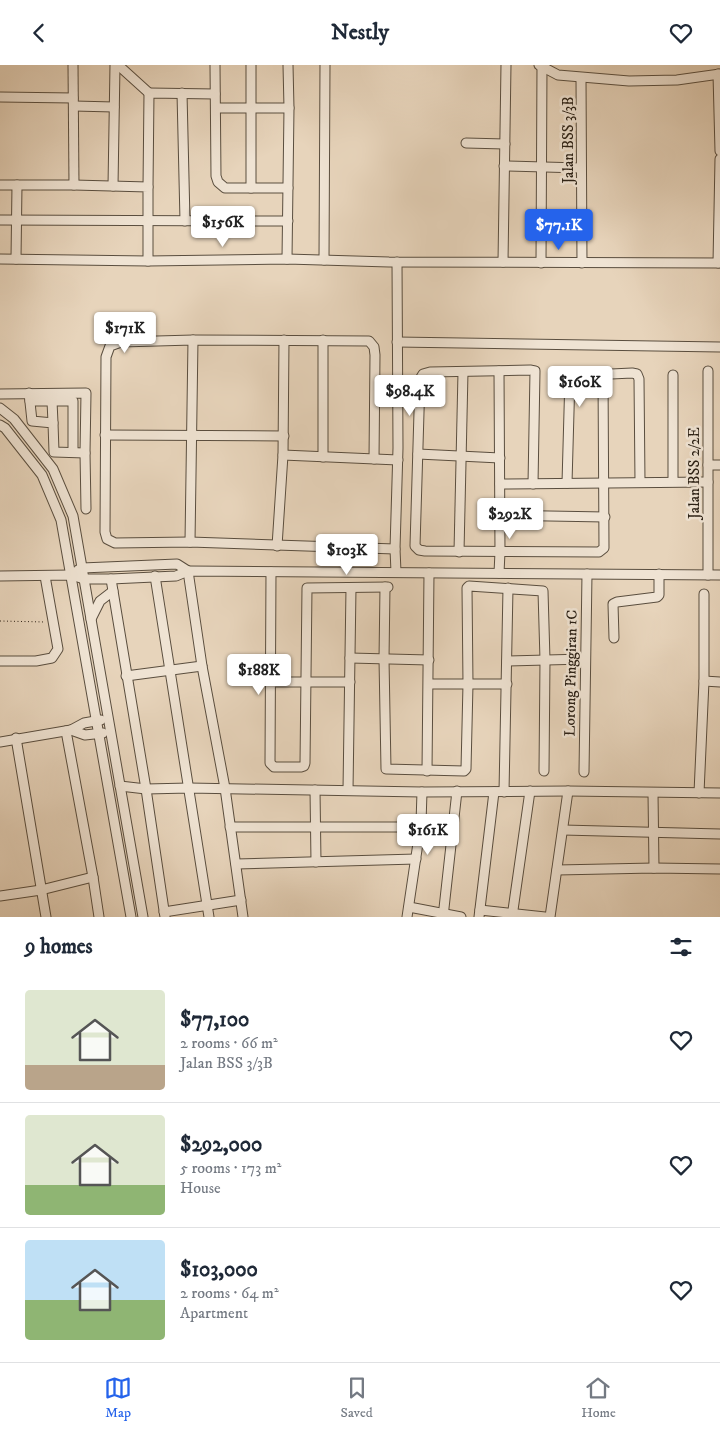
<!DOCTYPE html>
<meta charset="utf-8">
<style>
:root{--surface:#fff;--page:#f2f2f3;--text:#1f2937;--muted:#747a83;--line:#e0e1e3;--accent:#2563eb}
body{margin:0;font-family:"IM FELL DW Pica",serif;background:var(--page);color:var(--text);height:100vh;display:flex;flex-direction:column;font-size:19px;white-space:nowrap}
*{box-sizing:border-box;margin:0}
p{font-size:16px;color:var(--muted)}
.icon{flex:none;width:28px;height:28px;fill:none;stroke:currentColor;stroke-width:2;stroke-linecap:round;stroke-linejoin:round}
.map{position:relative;height:852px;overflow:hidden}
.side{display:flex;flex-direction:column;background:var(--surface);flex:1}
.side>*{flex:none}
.price{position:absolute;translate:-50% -42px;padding:0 11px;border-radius:5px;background:#fff;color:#222;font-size:16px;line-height:32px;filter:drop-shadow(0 1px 2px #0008)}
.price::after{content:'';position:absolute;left:50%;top:30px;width:15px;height:11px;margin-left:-8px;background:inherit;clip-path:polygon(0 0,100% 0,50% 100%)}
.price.current{background:var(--accent);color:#fff}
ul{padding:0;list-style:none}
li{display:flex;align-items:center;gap:15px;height:125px;padding:0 25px}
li+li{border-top:1px solid var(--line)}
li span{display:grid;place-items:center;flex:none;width:140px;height:100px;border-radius:5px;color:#555}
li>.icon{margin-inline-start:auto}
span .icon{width:60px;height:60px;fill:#fffc;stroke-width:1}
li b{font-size:21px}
h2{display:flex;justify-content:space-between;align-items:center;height:60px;padding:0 25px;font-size:21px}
header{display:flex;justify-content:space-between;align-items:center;height:65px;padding:0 25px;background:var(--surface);font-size:22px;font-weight:800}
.tab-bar{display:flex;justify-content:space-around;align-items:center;height:70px;border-top:1px solid var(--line);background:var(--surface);font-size:14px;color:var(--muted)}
.tab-bar a{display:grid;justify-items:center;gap:2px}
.tab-bar .current{color:var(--accent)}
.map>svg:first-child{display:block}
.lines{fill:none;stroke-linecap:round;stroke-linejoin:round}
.minor-casing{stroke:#5a4e3f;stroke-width:11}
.path{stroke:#2b2116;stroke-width:1;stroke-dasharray:1 2.5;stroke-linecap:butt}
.minor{stroke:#efe3d3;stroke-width:9}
.labels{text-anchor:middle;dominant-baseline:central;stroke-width:5;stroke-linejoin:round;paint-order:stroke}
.street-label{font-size:15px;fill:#2b2116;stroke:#efe3d3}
</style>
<header><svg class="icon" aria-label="back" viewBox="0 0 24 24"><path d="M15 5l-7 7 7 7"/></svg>Nestly<svg class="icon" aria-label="heart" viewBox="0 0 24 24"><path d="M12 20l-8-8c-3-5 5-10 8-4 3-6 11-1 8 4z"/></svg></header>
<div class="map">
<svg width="720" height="852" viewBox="0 0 720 852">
<rect width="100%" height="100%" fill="#e7d4bb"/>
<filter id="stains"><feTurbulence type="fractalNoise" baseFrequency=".004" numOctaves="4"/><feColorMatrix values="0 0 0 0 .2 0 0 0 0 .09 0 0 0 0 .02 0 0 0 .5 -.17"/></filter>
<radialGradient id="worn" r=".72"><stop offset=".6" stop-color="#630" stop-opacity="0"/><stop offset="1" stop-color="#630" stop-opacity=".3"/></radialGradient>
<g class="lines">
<g class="minor-casing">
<g id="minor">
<path d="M73,0L74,120"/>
<path d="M118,0L149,28"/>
<path d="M215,0L216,111L218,117L225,123H288"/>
<path d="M251,0V123"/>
<path d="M539,0L558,10L629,16L677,15L720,9"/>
<path d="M718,9L720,86"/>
<path d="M581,13L582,198"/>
<path d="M182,28L185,156"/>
<path d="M0,32L73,33"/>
<path d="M74,41L114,42"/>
<path d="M216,43H289"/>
<path d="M466,78L505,79"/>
<path d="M504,101L581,103"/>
<path d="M0,120H74L148,122V196"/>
<path d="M113,121L115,0"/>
<path d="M148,122L149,28L215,29"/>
<path d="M0,155L288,156"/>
<path d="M0,194L148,196L287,194L389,197L720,198"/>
<path d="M16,194L17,120"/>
<path d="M287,194L289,43L288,0"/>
<path d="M324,195L325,0"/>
<path d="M503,197L506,0"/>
<path d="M541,198L542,1"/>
<path d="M718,198L720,94"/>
<path d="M397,277L720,282"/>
<path d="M499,306L500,487L499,508"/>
<path d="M708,306V510"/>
<path d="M673,310V416"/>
<path d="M29,328L32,356L53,358L54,387L85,388"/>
<path d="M0,329L86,328L85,388L86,444"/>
<path d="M30,336H73V387"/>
<path d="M52,336L53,358"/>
<path d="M0,343L14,354L53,404L73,451L143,852"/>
<path d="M0,360L5,363L42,410L61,455L131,852"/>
<path d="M105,370L284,371"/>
<path d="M418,389L500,393"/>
<path d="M283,390L398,395"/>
<path d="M323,392V275"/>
<path d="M374,394L375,290L374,282L369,276L193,275L121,277L110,281L106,292L105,467L107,474L115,478L190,477L395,484"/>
<path d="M708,400H720"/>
<path d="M567,418L570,311L632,308L637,309L639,314L640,417"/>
<path d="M500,419L708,417"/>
<path d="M533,419L535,306L530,305L430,307L423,309L420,314L415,481L419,485L425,486L599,487L604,483L603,309"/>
<path d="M500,450L605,452"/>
<path d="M190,477L193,275"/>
<path d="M277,481L283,390L284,275"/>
<path d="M459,487L463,307"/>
<path d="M78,505L82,503L177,499L188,506"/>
<path d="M188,506L202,601L225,723L243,852"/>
<path d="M271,507L270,698L274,702H301L304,701L305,698L307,523L388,522"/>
<path d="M396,507L395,484L398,383L397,197"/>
<path d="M0,511L71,510L84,514H111L176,511L188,506L720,510"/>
<path d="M155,511L209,852"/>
<path d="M111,514L146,724L165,852"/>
<path d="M385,522L384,594L386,704L464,706L466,704L468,619L467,523L469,521L543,526L545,595L544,706"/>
<path d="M91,554L100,536L113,526"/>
<path d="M614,573L613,539L617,537L657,532L659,530V509"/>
<path d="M350,593L429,595"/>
<path d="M0,596H36L52,593L58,584L45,511"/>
<path d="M507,596L585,594"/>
<path d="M126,611L202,601"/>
<path d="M704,616L720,617"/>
<path d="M271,617H350"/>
<path d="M429,619H507"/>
<path d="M101,655L84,658L71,665L85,670L103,668"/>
<path d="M66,666L93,812L99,852"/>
<path d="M16,673L46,852"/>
<path d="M0,677L71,665"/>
<path d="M427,706L429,508"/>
<path d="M584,707L587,509"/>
<path d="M120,721L146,724L189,723L422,727L568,726L720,728"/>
<path d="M315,725L316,797"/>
<path d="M348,725L351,523"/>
<path d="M504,727L508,523"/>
<path d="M653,728L654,803"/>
<path d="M699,728L704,616V529"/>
<path d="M230,762H403"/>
<path d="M563,765L720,769"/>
<path d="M236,799L416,794"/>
<path d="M557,805L654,803L720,804"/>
<path d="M0,831L41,825L93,812"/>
<path d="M409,842L461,852"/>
<path d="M480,845L545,852"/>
<path d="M164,847L241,835"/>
<path d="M407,852L421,758L422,727"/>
<path d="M443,852L457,726"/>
<path d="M479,852L494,727"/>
<path d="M512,852L530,726"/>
<path d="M550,852L568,726"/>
</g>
</g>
<path class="path" d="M0,556L45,557"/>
<use href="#minor" class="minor"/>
</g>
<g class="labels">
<g class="street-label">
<text transform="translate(568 75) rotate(-90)">Jalan BSS 3/3B</text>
<text transform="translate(694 408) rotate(-90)">Jalan BSS 2/2E</text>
<text transform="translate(571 608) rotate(-89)">Lorong Pinggiran 1C</text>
</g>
</g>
<rect width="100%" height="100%" filter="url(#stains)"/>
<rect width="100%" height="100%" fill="url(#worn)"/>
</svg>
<b class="price" style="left:223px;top:183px">$156K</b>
<b class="price current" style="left:559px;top:186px">$77.1K</b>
<b class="price" style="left:125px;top:289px">$171K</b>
<b class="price" style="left:580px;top:343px">$160K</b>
<b class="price" style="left:410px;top:352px">$98.4K</b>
<b class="price" style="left:510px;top:475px">$292K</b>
<b class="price" style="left:347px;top:511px">$103K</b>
<b class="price" style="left:259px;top:631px">$188K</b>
<b class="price" style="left:428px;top:791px">$161K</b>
</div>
<section class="side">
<h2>9 homes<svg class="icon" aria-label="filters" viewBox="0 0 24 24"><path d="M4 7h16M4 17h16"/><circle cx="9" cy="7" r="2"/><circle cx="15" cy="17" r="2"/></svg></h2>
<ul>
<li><span style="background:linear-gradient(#dfe7d0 75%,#b9a48a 0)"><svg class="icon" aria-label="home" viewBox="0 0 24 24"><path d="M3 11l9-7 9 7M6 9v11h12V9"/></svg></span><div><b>$77,100</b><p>2 rooms · 66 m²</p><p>Jalan BSS 3/3B</p></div><svg class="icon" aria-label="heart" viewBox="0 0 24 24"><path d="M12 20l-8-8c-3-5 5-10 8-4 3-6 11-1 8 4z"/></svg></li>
<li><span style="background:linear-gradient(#dfe7d0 70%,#8fb573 0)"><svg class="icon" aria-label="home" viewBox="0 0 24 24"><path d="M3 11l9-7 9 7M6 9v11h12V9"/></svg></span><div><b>$292,000</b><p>5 rooms · 173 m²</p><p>House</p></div><svg class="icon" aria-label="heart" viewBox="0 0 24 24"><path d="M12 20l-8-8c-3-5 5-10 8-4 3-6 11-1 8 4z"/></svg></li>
<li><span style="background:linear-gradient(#bfe0f5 60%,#8fb573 0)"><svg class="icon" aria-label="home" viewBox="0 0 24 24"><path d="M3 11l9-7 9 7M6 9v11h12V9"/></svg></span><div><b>$103,000</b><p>2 rooms · 64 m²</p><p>Apartment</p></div><svg class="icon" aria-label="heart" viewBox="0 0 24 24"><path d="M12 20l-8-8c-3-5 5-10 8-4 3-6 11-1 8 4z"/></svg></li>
</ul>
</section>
<nav class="tab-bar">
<a class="current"><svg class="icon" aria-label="map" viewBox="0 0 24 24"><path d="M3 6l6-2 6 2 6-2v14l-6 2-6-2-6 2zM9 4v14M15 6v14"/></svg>Map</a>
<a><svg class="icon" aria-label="saved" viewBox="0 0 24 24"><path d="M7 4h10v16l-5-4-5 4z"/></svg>Saved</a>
<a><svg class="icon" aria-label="home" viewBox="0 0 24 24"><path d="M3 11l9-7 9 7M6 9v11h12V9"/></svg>Home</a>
</nav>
